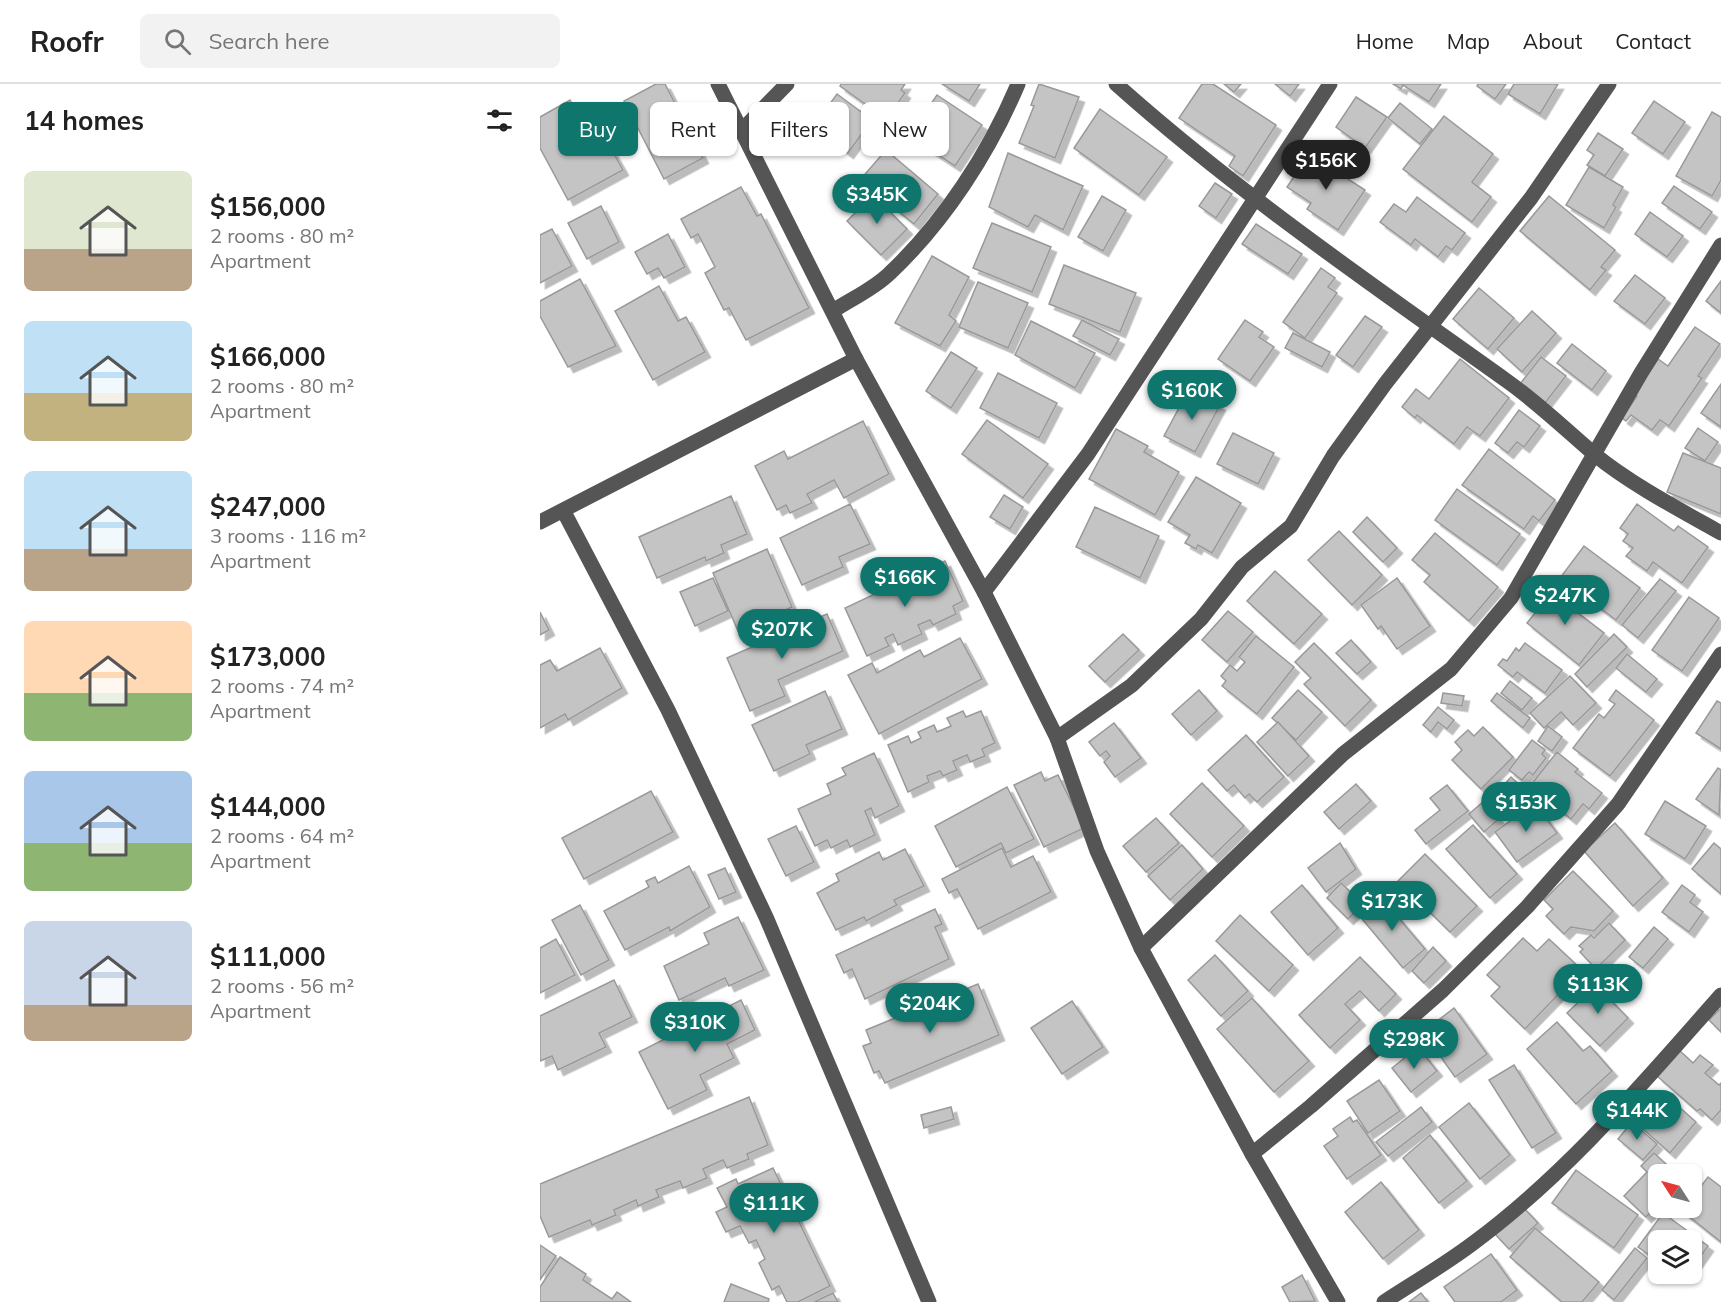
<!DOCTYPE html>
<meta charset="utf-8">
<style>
:root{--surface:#fff;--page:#f2f2f2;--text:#222;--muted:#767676;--line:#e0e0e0;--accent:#0f766e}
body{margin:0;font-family:Mulish,sans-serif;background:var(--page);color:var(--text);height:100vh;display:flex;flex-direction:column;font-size:22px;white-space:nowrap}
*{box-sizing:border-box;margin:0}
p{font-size:20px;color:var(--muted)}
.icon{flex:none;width:33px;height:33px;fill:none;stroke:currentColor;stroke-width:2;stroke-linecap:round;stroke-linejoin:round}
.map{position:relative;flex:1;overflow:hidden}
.panel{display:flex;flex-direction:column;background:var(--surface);width:540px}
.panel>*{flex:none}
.top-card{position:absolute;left:18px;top:18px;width:570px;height:54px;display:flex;gap:12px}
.needle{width:39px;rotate:306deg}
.controls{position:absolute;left:1108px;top:1080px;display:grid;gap:12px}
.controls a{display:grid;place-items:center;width:54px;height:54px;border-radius:9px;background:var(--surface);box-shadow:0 2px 4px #0004;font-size:30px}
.price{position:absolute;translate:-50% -51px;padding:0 14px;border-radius:21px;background:var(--accent);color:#fff;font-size:20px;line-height:39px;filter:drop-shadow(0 2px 3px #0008)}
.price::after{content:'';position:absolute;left:50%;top:36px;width:18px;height:14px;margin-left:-9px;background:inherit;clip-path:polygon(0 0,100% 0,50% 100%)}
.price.current{background:#222;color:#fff}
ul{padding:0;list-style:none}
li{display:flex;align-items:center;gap:18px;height:150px;padding:0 24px}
li span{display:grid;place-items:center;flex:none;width:168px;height:120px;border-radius:9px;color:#555}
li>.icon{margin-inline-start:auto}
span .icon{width:72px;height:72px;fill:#fffc;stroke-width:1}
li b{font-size:26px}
h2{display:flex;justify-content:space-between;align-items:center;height:72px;padding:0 24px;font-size:26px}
.tag{padding:0 21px;border-radius:9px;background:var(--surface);box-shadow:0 2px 4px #0004;font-size:21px;line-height:54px}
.tag.current{background:var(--accent);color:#fff}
header{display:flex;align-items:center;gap:36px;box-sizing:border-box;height:84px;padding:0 30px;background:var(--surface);border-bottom:2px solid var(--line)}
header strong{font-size:28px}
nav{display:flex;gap:33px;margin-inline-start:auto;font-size:21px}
.search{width:420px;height:54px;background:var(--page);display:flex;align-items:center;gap:15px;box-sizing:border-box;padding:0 21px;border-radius:9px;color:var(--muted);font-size:22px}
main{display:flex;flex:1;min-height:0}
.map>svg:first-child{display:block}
.building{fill:#c4c4c4;stroke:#999;stroke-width:1.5;filter:url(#shadow)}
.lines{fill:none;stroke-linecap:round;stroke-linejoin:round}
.minor{stroke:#555;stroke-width:15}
</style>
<header>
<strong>Roofr</strong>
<div class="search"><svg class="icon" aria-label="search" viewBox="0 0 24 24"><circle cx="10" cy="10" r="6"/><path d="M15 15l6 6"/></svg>Search here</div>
<nav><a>Home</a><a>Map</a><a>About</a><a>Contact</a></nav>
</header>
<main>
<section class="panel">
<h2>14 homes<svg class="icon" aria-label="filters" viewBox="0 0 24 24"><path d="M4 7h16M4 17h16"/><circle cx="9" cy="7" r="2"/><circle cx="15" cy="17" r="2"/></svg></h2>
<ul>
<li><span style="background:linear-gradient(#dfe7d0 65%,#b9a48a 0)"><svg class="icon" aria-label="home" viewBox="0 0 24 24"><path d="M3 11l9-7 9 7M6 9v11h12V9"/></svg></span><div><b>$156,000</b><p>2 rooms · 80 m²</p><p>Apartment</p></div></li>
<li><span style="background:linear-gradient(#bfe0f5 60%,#c2b280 0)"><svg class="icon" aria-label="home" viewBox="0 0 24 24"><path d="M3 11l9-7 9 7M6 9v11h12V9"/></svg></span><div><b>$166,000</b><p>2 rooms · 80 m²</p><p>Apartment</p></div></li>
<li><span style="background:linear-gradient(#bfe0f5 65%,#b9a48a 0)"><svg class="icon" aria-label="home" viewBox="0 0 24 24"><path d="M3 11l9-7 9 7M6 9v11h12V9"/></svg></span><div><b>$247,000</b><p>3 rooms · 116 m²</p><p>Apartment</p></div></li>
<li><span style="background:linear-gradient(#ffd9b3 60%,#8fb573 0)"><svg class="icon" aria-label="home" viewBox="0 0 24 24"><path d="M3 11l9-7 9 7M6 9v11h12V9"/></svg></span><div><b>$173,000</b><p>2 rooms · 74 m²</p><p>Apartment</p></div></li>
<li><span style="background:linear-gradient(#a9c7e8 60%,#8fb573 0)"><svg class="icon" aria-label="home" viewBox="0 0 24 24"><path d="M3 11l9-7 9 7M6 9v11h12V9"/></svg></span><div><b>$144,000</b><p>2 rooms · 64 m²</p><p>Apartment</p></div></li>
<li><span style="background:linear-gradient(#c9d6e8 70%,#b9a48a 0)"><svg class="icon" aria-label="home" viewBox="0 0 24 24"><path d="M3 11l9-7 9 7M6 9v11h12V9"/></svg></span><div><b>$111,000</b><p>2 rooms · 56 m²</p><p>Apartment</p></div></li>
</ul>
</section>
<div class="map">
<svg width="1181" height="1218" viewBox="0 0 1181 1218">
<defs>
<filter id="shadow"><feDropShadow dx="5.5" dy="5.5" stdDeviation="0" flood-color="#0004"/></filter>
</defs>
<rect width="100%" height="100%" fill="#fff"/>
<g class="building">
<path d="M116,0H125L163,74L124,95L84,17Z"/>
<path d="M301,0H365L361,6L365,9L348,33L344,30L342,32L300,2Z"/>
<path d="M402,0H440L429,17Z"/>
<path d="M499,0L539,13L515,74L479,59L494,22L491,21Z"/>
<path d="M662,0H673L736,41L703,92L689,82L695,72L639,34Z"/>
<path d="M684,0H701L694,8Z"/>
<path d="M735,0H759L750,12Z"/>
<path d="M853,0H901L889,18L863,1L861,5Z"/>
<path d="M938,0H966L955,15L937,2Z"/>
<path d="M974,0H1018L1000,30L968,10Z"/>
<path d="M297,10L332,36L308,69L282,50L287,43L278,36Z"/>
<path d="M397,11L442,41L415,82L369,52Z"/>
<path d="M816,13L847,33L825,64L796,43Z"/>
<path d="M30,16L58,68L69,61L83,86L28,116L0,64V33Z"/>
<path d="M1114,17L1145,38L1123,70L1092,49Z"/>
<path d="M860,19L892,45L880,60L848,34Z"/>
<path d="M560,25L627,73L599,111L534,64Z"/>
<path d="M1172,28L1181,33V96L1172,112L1136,92Z"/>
<path d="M904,32L953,70L932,98L951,113L932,138L863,85Z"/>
<path d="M1058,49L1083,65L1065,92L1047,81L1054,71L1047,66Z"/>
<path d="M346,66L398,110L374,140L320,96Z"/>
<path d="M468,69L543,102L523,146L495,131L488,143L449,123Z"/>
<path d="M769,70L825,106L798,146L767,125L771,119L747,103Z"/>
<path d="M1049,83L1083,103L1073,121L1076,123L1064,144L1026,121Z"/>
<path d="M675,99L692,110L676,134L659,122Z"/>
<path d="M1134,102L1172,128L1160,145L1122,119Z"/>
<path d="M201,103L217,132L221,130L269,224L206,256L189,224L184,226L165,189L175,183L158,150L151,154L141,135Z"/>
<path d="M333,111L367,145L341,171L307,137Z"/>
<path d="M562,112L586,126L563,167L538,153Z"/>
<path d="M1009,112L1075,166L1061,183L1066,186L1050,206L980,147Z"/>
<path d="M877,113L925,149L912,166L906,162L898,173L875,155L871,161L840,138L854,120L866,128Z"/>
<path d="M61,122L79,158L47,175L28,139Z"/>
<path d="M1110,128L1143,152L1127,173L1095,150Z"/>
<path d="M452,139L511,163L492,208L433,184Z"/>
<path d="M716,140L762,170L748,190L702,160Z"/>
<path d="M12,145L32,182L0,199V151Z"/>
<path d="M128,150L145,183L124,194L118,184L107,190L95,168Z"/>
<path d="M392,172L429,193L409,231L416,237L400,262L355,239Z"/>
<path d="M524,181L596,209L580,248L509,220Z"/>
<path d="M781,184L795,194L788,203L797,209L765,254L743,238Z"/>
<path d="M1095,191L1125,214L1105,240L1074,217Z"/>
<path d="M40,195L76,262L28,283L0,232V217Z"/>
<path d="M1181,197V229L1166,217Z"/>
<path d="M438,198L488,219L468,264L419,243Z"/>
<path d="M119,202L138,237L146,233L165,268L113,296L75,227Z"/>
<path d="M939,204L974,234L948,265L913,235Z"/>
<path d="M992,227L1016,249L982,288L957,265Z"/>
<path d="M825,232L842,243L813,283L796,271Z"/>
<path d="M542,236L579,255L570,271L533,252Z"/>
<path d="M705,236L723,248L719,253L734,263L710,297L678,275Z"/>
<path d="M491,237L555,269L535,304L475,271Z"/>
<path d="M1155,243L1180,260L1158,292L1162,294L1129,342L1120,336L1112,346L1091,331L1086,337L1082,334L1097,312L1094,310L1118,275L1128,282Z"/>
<path d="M753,249L790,268L782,283L745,264Z"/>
<path d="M1032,260L1066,287L1052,306L1017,279Z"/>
<path d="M411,268L437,284L411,324L386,307Z"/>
<path d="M1001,273L1026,292L1005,319L980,300Z"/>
<path d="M920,275L969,314L940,352L927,343L914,360L877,331L875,334L862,323L876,305L889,315Z"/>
<path d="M458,289L517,319L499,354L440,324Z"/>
<path d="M1181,300V343L1161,329Z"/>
<path d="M649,305L680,321L655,368L624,352Z"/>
<path d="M979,326L1000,342L984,363L977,358L968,369L955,359Z"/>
<path d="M447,336L508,380L483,414L422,370Z"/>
<path d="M323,337L349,390L304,414L294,396L267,410L272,419L250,429L246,421L237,426L215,382L244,367L248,375Z"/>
<path d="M1158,344L1178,358L1165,377L1145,364Z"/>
<path d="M576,345L608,362L604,368L639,388L615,431L549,395Z"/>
<path d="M693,349L734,369L718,400L677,380Z"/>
<path d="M949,365L1015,416L999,437L993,432L984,445L922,401Z"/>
<path d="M1143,369L1181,384V430L1127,408Z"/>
<path d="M656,393L701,419L672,469L658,461L656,465L645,459L650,451L628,438Z"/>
<path d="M917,405L980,450L957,481L895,436Z"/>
<path d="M464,411L483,423L470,445L450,433Z"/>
<path d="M191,412L207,450L181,461L184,469L166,477L165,473L117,494L99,453Z"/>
<path d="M310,420L330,460L299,473L303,483L262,501L240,454Z"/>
<path d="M1097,420L1134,447L1138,442L1168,463L1142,499L1113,478L1107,487L1086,472L1093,464L1083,457L1088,450L1080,444Z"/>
<path d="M555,423L619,452L600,494L536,463Z"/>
<path d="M827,433L857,464L843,478L813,448Z"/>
<path d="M799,447L842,491L812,521L768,476Z"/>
<path d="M895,449L958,503L929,537L884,498L890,491L872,476Z"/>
<path d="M1044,462L1100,504L1076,536L1020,494Z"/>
<path d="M227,465L252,523L198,547L173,489Z"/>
<path d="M405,477L423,517L413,522L416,530L393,541L390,536L378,541L382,550L358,561L353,550L345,554L349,562L327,572L305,524Z"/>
<path d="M735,487L782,530L754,560L707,517Z"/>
<path d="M173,494L188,527L155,542L140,508Z"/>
<path d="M857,494L890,542L857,565L841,542L838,545L821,521Z"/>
<path d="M1120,495L1136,507L1098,554L1082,541Z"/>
<path d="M1018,501L1035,514L1029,522L1064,549L1039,581L987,539Z"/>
<path d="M1149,513L1179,534L1142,587L1112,566Z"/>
<path d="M688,527L713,548L687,578L662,556Z"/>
<path d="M0,528L9,546L0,551Z"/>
<path d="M287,530L303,567L238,596L245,612L210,627L187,574Z"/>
<path d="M583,550L599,566L565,598L549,582Z"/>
<path d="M1074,550L1087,563L1047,603L1035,590Z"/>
<path d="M716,552L754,583L717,630L682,602L686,597L681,592L690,581L697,587L705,578L699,573Z"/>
<path d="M420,554L442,595L339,650L308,591L332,579L337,589L380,566L384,573Z"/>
<path d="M811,556L831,578L817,590L796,569Z"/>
<path d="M774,559L831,616L805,642L764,600L771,594L755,578Z"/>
<path d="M985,559L1022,586L1005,609L977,588L973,593L958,581L963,575L967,577L976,564L979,567Z"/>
<path d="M60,564L82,604L28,636L25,630L0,644V581L10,576L17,587Z"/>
<path d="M1087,570L1117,595L1106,608L1076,584Z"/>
<path d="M1030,592L1056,619L1033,641L1021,628L1004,644L990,629Z"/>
<path d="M970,597L992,614L982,626L961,609Z"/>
<path d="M659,606L677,627L651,651L632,630Z"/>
<path d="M758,606L782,628L756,656L732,634Z"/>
<path d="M1076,606L1114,636L1070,692L1033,664L1059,630L1064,634L1075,620L1069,616Z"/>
<path d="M285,607L302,645L266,661L270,670L234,687L212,641Z"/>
<path d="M903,609L924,612L922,622L901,619Z"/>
<path d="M957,609L990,634L983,644L951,617Z"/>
<path d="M1177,617L1181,619V665L1156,649Z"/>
<path d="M898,623L914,636L907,645L898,638L891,648L883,641Z"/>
<path d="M423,627L426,633L441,627L455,659L442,665L445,672L430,678L427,671L413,677L417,686L403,692L400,687L387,692L389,698L368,708L348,661L368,652L371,659L381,654L378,648L394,641L397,648L411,642L407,634Z"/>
<path d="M738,638L769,672L748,692L717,658Z"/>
<path d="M574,639L601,674L575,693L564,678L570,672L566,667L560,672L549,658Z"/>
<path d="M1008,642L1022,653L1012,667L998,657Z"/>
<path d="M943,643L973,673L941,705L912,676L922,666L915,658L928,646L934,652Z"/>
<path d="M706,651L744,693L717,718L709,710L705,714L694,701L687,707L668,686Z"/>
<path d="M992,656L1005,666L1002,670L1006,674L993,691L989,688L982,696L969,686Z"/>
<path d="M1017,668L1038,685L1035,688L1062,709L1049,725L1043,720L1031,735L990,702Z"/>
<path d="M334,669L359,722L335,734L331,724L325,727L335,751L310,763L307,756L291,764L287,756L275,762L258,725L291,710L287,700L306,691L302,684Z"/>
<path d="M1178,684L1181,686L1179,731L1156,715Z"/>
<path d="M501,688L505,697L518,691L544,744L504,763L474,701Z"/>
<path d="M971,693L995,715L987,724L963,702Z"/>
<path d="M662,699L704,742L672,773L630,730Z"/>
<path d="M816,700L831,717L799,745L784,728Z"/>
<path d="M907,701L928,727L886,760L875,746L900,726L890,714Z"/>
<path d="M467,703L494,755L466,769L461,759L416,783L395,742Z"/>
<path d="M111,707L133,748L44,795L22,754Z"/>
<path d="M944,717L959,735L944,748L929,730Z"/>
<path d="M1125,717L1166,742L1145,775L1105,750Z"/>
<path d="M995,719L1017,749L977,778L955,748Z"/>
<path d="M616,734L639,759L606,788L583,762Z"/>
<path d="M1075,739L1123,794L1093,822L1044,767Z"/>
<path d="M933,741L977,790L950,814L906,765Z"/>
<path d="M256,742L274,778L246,792L228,755Z"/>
<path d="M800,759L816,785L786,808L768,784Z"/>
<path d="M1174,759L1181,765V810L1152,785Z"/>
<path d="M642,761L663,785L630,816L608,792Z"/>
<path d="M462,764L471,783L493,772L511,808L438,845L417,805L409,809L402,795Z"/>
<path d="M365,765L384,802L354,816L357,821L326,837L324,833L296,846L277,809L299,797L296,790L339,768L343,776Z"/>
<path d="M885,770L937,822L910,848L858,797Z"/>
<path d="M149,782L170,823L130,847L129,843L85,866L64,827L109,803L106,797L115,793L118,799Z"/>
<path d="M185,784L196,808L179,815L168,791Z"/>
<path d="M1033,787L1073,827L1054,847L1031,843L1024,850L1006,832L1013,825L1004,816Z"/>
<path d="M801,799L823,820L808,835L787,814Z"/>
<path d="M762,801L798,844L768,871L731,828Z"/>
<path d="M1142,801L1155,811L1150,818L1163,828L1149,848L1122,828Z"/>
<path d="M840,812L885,865L863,884L818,830Z"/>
<path d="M40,821L69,876L41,891L12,836Z"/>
<path d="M395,825L402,840L395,843L409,875L325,915L312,885L304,889L296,871Z"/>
<path d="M700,831L753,881L729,907L676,857Z"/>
<path d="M198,833L224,886L189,902L185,894L139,916L124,882L169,860L164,849Z"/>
<path d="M1069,839L1085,856L1056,885L1040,868L1043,865L1039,862L1051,851L1054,854Z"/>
<path d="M1114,843L1128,855L1103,884L1089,873Z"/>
<path d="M983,854L997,867L1009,855L1042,886L985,945L951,912L960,903L947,891Z"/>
<path d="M16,855L35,891L0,909V864Z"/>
<path d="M893,863L906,877L884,899L872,887Z"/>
<path d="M675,871L708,907L681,932L648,896Z"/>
<path d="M820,873L856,910L839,927L820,907L805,920L820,936L790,964L759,931Z"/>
<path d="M74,896L92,933L59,949L66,963L18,986L12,972L0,977V932Z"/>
<path d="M438,900L459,951L345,999L339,987L334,989L323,962L331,959L326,946Z"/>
<path d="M1056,901L1088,934L1060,962L1027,929Z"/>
<path d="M712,914L769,977L734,1008L677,945Z"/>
<path d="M201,916L215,946L187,960L194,974L160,991L167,1006L128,1025L99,968Z"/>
<path d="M532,917L563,963L522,990L491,944Z"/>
<path d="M1181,919V948L1169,936L1179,926L1176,924Z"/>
<path d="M914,924L947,970L915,993L883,948Z"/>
<path d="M1017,938L1043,967L1050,962L1072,987L1036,1020L987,965Z"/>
<path d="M878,963L897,987L871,1008L852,984Z"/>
<path d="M1139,966L1153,979L1160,971L1173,981L1165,989L1179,1001L1181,999V1026L1172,1036L1160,1025L1157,1027L1117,992Z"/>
<path d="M974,981L1016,1049L992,1064L949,996Z"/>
<path d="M839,996L860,1027L828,1049L807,1017Z"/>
<path d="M209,1013L228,1061L207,1070L209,1075L187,1084L183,1076L163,1085L167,1094L143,1104L140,1097L116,1106L119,1113L98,1122L96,1116L74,1126L76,1131L52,1141L50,1136L9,1153L0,1132V1100Z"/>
<path d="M1129,1014L1156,1038L1130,1069L1103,1045Z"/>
<path d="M929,1019L970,1071L940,1095L899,1043Z"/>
<path d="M411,1023L414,1035L384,1044L381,1031Z"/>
<path d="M881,1023L892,1038L848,1072L836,1058Z"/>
<path d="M810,1033L813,1038L817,1036L841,1071L807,1095L784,1062L798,1052L793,1045Z"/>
<path d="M1092,1038L1117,1060L1103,1076L1078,1055Z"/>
<path d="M890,1051L927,1097L899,1119L863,1074Z"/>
<path d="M1114,1069L1137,1090H1119V1120L1106,1133L1084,1112L1107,1088L1101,1082Z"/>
<path d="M233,1084L290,1202L258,1218H247L239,1202L232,1206L219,1179L225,1175L216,1156L209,1159L200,1142L186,1148L176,1128L187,1123L177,1104L196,1095L198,1100Z"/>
<path d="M1036,1086L1098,1131L1074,1164L1012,1119Z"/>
<path d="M1168,1093L1181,1103V1158L1142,1127L1144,1124H1152V1114Z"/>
<path d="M841,1098L879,1146L843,1175L805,1128Z"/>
<path d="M984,1124L998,1139L969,1165L955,1150Z"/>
<path d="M1123,1129L1168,1162L1152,1185V1156H1119V1178L1098,1163Z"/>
<path d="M995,1144L1059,1198L1042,1218H1022L970,1173Z"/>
<path d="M0,1161L16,1172L0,1196Z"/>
<path d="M1095,1164L1107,1174L1074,1216L1062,1206Z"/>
<path d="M951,1170L977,1206L961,1218H915L904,1203Z"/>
<path d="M20,1173L46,1190L43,1196L72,1215L77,1208L91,1218H0V1203Z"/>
<path d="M762,1191L775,1217L750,1218L742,1203Z"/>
<path d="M191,1200L229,1215L228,1218H184Z"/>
<path d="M293,1209L298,1218H274Z"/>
<path d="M881,1209L888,1218H869Z"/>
</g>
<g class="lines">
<g class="minor">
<path d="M178,0L316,275L444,508L517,654L557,767L601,864L712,1070L798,1218"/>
<path d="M576,0C698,109 834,202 967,297C998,319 1025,345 1054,370C1089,399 1140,426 1181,449"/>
<path d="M202,46L247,0"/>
<path d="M293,227C311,215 334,205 350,189C404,138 449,69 478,0"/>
<path d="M24,428L128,626L226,833L389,1218"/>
<path d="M0,438L316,275"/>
<path d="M444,508L548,370L790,0"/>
<path d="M517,654L592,601L661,535L702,483L751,442L793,372L845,300L991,114L1069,0"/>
<path d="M601,864L803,670L911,585L971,514L1101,289L1181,161"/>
<path d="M712,1070L771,1022L903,906L987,823L1078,720L1181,570"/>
<path d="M844,1218C873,1199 904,1181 932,1160C1027,1090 1103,999 1181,911"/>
</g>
</g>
</svg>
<div class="controls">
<a><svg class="needle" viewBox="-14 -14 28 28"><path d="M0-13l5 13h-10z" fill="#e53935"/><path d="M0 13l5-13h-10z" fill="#767676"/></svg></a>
<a><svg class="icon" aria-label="layers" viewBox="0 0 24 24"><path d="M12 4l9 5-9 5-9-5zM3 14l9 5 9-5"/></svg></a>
</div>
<b class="price current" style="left:786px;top:107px">$156K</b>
<b class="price" style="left:337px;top:141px">$345K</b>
<b class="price" style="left:652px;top:337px">$160K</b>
<b class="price" style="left:365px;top:524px">$166K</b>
<b class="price" style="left:1025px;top:542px">$247K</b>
<b class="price" style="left:242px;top:576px">$207K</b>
<b class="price" style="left:986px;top:749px">$153K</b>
<b class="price" style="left:852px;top:848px">$173K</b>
<b class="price" style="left:1058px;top:931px">$113K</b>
<b class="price" style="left:390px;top:950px">$204K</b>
<b class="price" style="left:155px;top:969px">$310K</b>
<b class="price" style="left:874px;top:986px">$298K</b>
<b class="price" style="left:1097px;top:1057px">$144K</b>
<b class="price" style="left:234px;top:1150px">$111K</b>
<div class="top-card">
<a class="tag current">Buy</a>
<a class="tag">Rent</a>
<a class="tag">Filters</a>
<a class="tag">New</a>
</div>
</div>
</main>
